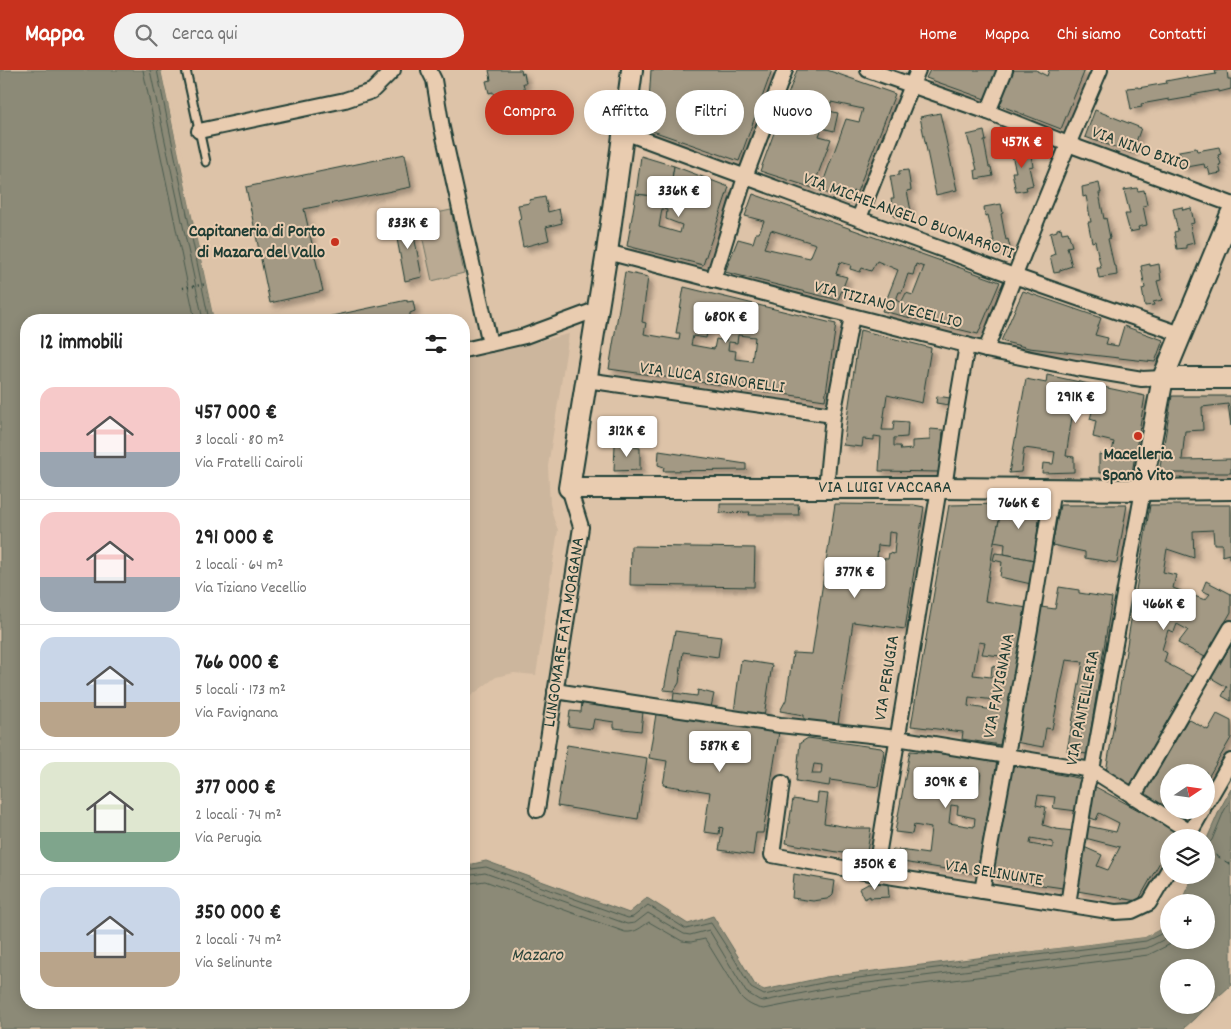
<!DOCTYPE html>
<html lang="it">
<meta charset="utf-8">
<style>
:root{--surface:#fff;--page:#f2f2f2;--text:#222;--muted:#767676;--line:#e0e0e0;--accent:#c8321e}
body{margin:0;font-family:Dekko,sans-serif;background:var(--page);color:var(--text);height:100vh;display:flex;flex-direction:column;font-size:19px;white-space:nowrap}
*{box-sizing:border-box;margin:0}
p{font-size:16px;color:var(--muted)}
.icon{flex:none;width:28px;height:28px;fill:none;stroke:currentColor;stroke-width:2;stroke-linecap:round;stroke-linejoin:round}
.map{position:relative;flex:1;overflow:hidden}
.side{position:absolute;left:20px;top:244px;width:450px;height:695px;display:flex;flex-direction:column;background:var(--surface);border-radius:20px;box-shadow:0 2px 12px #0003}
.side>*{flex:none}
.top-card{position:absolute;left:485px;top:20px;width:475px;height:45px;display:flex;gap:10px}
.needle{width:32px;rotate:77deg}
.controls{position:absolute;left:1160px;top:694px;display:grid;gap:10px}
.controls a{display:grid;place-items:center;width:55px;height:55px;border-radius:50%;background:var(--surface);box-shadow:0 2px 12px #0003;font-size:25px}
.price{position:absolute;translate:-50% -42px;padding:0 11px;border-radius:5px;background:#fff;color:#222;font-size:16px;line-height:32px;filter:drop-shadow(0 1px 2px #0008)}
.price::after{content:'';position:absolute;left:50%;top:30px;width:15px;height:11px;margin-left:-8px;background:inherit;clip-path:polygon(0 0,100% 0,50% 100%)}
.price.on{background:var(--accent);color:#fff}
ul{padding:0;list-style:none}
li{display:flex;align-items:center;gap:15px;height:125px;padding:0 20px}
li+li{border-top:1px solid var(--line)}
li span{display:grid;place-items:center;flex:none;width:140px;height:100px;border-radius:15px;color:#555}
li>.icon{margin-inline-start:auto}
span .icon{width:60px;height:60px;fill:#fffc;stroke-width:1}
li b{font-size:21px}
h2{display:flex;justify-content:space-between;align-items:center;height:60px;padding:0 20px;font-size:21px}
.chip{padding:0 18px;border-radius:22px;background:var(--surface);box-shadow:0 2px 12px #0003;font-size:18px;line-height:45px}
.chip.on{background:var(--accent);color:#fff}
header{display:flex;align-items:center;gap:30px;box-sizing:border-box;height:70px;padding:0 25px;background:var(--accent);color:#fff}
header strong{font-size:24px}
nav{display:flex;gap:28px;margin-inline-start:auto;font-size:18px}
.search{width:350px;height:45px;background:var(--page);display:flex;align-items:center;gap:12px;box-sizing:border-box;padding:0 18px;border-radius:28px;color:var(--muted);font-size:19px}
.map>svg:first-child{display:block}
.built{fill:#ccb69d}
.green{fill:#baaa93;stroke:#6c7464}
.water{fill:#8c8a77;stroke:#606b5c;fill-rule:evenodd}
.pier{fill:#ddc3a8}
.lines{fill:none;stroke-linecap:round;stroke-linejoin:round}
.shore{stroke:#4b5c4f;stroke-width:1}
.ferry{stroke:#2a453b;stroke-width:1;stroke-dasharray:6 5;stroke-linecap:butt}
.building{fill:#a39984;stroke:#1f3d34;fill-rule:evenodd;filter:url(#shadow)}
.lane-casing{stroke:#1f3d34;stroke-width:11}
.street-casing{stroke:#1f3d34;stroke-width:18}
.secondary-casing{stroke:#1f3d34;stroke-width:24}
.path{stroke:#1f3d34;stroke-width:2.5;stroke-dasharray:1 4;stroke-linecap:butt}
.lane{stroke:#e9ccb0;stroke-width:7}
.street{stroke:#e9ccb0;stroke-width:14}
.secondary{stroke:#e9ccb0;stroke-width:20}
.poi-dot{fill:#c8321e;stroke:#e9ccb0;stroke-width:2}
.labels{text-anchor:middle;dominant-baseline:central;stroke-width:4;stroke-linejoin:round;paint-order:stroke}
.street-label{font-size:18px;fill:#1f3d34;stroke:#e9ccb0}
.poi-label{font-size:18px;font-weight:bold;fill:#1f3d34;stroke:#e9ccb0;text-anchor:end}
.water-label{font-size:19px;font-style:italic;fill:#2a453b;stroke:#e9ccb0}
</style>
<header>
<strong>Mappa</strong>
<div class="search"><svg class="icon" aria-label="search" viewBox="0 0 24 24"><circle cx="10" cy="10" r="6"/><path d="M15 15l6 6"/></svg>Cerca qui</div>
<nav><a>Home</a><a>Mappa</a><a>Chi siamo</a><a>Contatti</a></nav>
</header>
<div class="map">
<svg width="1231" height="959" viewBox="0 0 1231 959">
<defs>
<filter id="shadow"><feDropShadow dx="4.5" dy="4.5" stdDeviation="2.5" flood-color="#0004"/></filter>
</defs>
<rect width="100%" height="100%" fill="#ddc3a8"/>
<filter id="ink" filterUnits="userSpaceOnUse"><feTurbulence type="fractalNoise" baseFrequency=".02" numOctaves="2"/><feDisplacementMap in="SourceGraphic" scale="10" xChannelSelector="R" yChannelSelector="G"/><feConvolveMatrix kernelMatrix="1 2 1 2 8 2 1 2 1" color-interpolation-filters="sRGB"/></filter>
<g filter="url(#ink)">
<path class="built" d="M569,264L548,396L550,434L554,450L558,460L536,605L514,603L496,607L464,631V288Z"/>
<path class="green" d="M451,140L464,203L432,211L418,147Z"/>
<path class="water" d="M0,0H161L214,250H26V932H464V796L486,791L629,843L647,828L688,854L713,846L739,888L755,915L764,920L826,907L1145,867L1169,854V870H1206V832H1181L1193,805H1206V771L1220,739L1231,719V915L1183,959H0ZM1169,898H1206V935H1169Z"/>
<g class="pier">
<path d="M161,0H164L217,250H214Z"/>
<path d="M1169,852V854L1145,867L1002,885L999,883L1145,864Z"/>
</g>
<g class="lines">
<g class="shore">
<path d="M143,0L195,250"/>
<path d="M150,0L203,250"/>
<path d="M157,0L209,250"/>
<path d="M1206,773L1210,772L1212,770L1224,741L1231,729"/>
<path d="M464,800L486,797L628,848L633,847L648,835L686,859L711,853L735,890L751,918L764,925L827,912L1146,871L1169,860"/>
<path d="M464,806L485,803L627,854L635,853L648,843L684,864L690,865L709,860L746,922L759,930L764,931L828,918L1147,878L1169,867"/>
<path d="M464,814L485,811L625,862C636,863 641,857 649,852L682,871L691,872L705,869L740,926C746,933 755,938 764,939L829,926L1148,885L1179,870"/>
</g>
<path class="ferry" d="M1206,779L1231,795"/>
</g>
<g class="building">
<path d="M489,0H521L522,4L524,3L526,13H523L530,41L499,48L493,22L489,23L486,11L491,10Z"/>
<path d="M651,0H772L739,91L644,58L649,32ZM710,26L722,32L715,56L701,51Z"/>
<path d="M797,0H827L895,24L857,122L853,121L850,130L820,121L846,49L859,52L863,39L831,32L829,41L838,43L834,61L822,58L819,66L831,69L813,118L760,101Z"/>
<path d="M930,0H997L985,29L926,8Z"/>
<path d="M1014,0H1037V1L1047,6L1049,0H1085L1061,59L999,35Z"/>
<path d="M1222,0H1227L1228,9H1231V19L1219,22V20L1191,25L1192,27L1169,31V29L1141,34L1142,37L1131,39L1127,18L1138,17V18L1167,13L1166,11L1187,7V9L1216,4L1215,1Z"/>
<path d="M1095,40L1141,58L1132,83L1085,67Z"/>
<path d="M940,43L957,120L936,125L920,47Z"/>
<path d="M984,61L986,71H984L989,97H991L993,106L976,109L975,100H977L971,76H970L967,65Z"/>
<path d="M1219,77L1221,84L1218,85L1221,94L1219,95L1221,103L1210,105L1208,97L1205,98L1204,94L1182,98L1179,81L1196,78L1197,81Z"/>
<path d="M1023,78L1024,81L1030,80L1033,96L1029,97L1033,115L1026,117L1027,120L1016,122L1012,102H1016L1011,81Z"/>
<path d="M405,84L411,117L304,139L323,221L270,233L246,117Z"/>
<path d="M641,86L674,96L669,128L636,124Z"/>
<path d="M674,96L729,117L703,195L627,176L636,124L669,128ZM662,139L667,140L666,149L682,155L680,163L659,157Z"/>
<path d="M908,100L911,120L907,121L911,141L903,142L904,145L894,147L891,128H894L890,106L899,105V101Z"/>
<path d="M1099,113L1101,123H1099L1104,149L1106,148L1110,168L1108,169L1114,196H1116L1117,205L1099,208L1097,198H1101L1095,171L1092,172L1088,152H1091L1086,126L1083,127L1082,117Z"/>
<path d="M1137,118L1138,121L1144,120L1147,135L1143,136L1147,155L1138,157L1139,160L1130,162L1125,144H1130L1124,120Z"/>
<path d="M753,124L1000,212L978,264L882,241L898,200L877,191L871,201L862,198L860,202L850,199L851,195L840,192L836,204L847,207L838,230L725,202L738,169L753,173L756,163H759L764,151L745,146ZM771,160L816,174L810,188L764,178ZM916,194L924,197L913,225L906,223L901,233L896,230L899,222H902L908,204L913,205Z"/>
<path d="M545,127L548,142L559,139L562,153L546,157L549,170L523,177L518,150L521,149L518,135L530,133L529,130Z"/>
<path d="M1001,134L1003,143L1001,144L1006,170L1008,169L1010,178L993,182L991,171H994L988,145L985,146L984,137Z"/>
<path d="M1182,137L1183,140L1191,138L1194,153L1190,154L1194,173L1186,175V178L1177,179L1174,162L1178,161L1173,139Z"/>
<path d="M411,150L422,207L405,211L394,153Z"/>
<path d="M1061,158L1062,163L1068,162L1072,176L1067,177L1072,196L1060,200V202L1054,203L1050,186L1055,184L1050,163L1057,161V159Z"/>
<path d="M1150,194V196L1159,194L1161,210L1157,211L1162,230L1153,232L1154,235L1145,236L1142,219L1145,218L1141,196Z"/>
<path d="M625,202L648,207L642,252L646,253L644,264L679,270L680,263H676L684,217L836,254L825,330L609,299ZM720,243L730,245L726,271L716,269L714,279L691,275L693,266L706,268L710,246L720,248ZM738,265L755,267L752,291L735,289L736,281L728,280L729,272L737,273Z"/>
<path d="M1023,221L1101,248L1095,265L1108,268L1106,274L1118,276L1124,256L1163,270L1155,292L1029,278L1001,271Z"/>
<path d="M407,230V232L413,231L415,241L410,243V246L394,250H313Z"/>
<path d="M860,260L931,278L922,333L887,325L882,360H893L894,351L908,352L907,367L894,368V376H900L901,380L912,379V371L930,370V359L943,360L940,402L879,401L881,367L874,366V370L863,369L862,377L843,375Z"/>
<path d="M1047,305L1145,326L1132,403H1099V384L1111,387L1114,372L1093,367L1096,351L1090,349L1094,334L1102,336L1104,326L1076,321L1066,386L1074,387V402L1042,403L1043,393L1053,394L1055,382L1024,378L1021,402L1009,403L1026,309L1046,313Z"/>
<path d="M937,326L950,328L949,335L936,333Z"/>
<path d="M1172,326H1231V356L1228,334L1202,337L1203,360L1185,361L1182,390L1231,389V403H1159Z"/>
<path d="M615,374L640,378V400L614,401Z"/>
<path d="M659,381L746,394V400L663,401L664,397L658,395Z"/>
<path d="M720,434H798L799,445H749L750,442L720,443Z"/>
<path d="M835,434L914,435L924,437L905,559L853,552L838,654L804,652V645L780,641L786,630L793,583L812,584ZM889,462L896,463L894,484L889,483L888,489L877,488L878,475L888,476Z"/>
<path d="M1003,434L994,472L985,531L1027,538L1000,675L962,669L963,662L911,656L949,435ZM979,572L985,573L982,584L1001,586L999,597L992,596L991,607L973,605ZM969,627L995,630L993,640L968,636Z"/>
<path d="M1003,434H1041L1034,490L1004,484L1005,474L994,472Z"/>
<path d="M1060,435H1127L1117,493L1085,488V482L1052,475Z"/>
<path d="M1150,435H1231V488H1229V484L1222,486V474H1214L1213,460L1193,461L1194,488L1167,479L1163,502L1176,505L1173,518L1205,530L1210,524L1202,521L1206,511L1231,524V542L1205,587L1178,573L1188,560L1177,554L1174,562L1168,560L1162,580L1167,583L1164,592L1193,607L1129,717L1106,702Z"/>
<path d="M631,476L755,478L754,517L630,515Z"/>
<path d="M995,483L1004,484L1034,490L1031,514L1000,507L1002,492L993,490Z"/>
<path d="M1059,517L1079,520V523L1112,528L1087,684L1067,681L1083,592L1066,590L1052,659L1046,658L1043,677L1015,672L1041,537L1055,539Z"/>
<path d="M675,561L721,567L718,587L683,582L679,613L674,621L664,620Z"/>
<path d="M1231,575V631L1222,626L1227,617L1211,608Z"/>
<path d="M741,590L772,595L764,646L734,642Z"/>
<path d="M698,620L714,624L711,637L673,631L674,623L697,626Z"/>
<path d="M582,631L621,637V640L643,642L641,661L614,658V652L594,649L592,659L568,656L570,641L581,642Z"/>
<path d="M656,644L779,662L763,763H756L753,785L719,780L723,758L720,757L719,764L704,762L710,722L663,715L667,691L649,688Z"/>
<path d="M1217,644L1231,651V668L1206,711V702H1169V740L1143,726L1188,649L1208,660Z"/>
<path d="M808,668L881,678L884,681L878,717L830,710L829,716L796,711L800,673ZM814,694L822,695L821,704H812Z"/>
<path d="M567,675L647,688L638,749L557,736Z"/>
<path d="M910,681L958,685L997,693L977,804L890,790L893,779L928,784L931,758L914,755L912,764L895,762ZM956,699L981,702L978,723L953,719ZM922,701L940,704L939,716L921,713ZM951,735L958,736L957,744L975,748L974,757L949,753Z"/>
<path d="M1011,695L1083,709L1077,741L1053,738L1055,727L1038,725L1036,735L1046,737L1043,755L1056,759L1073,761L1063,818L992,808ZM1031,768L1053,772V778L1030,774Z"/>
<path d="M1094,716L1177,761L1173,768H1169V776L1138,831L1077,821L1084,777L1102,785L1097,796L1108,800L1120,777L1085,768L1087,756L1116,762L1119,753L1099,743L1096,750L1088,747Z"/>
<path d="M818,723L828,724L824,753L853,758H871L866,787L786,773L793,729L817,733Z"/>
<path d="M1169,740H1189L1184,749Z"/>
<path d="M794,804L835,811L833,825L831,827L827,829L813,831L792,828Z"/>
<path d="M888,813L889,827L870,828V826L864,829L859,819L868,814Z"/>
</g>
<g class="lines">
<g class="lane-casing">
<path id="lane" d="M186,0L206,92"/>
</g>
<g class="street-casing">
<g id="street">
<path d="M429,0L434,10L442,58L490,274"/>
<path d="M868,0L988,42L1068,74L1231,134"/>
<path d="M988,42L1005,0"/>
<path d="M199,61L345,30L372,21L393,0"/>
<path d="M624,62L1014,206L1181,264"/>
<path d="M859,148L918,0"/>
<path d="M607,182L852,246L986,280L1076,298L1142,309L1163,308"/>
<path d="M713,210L745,107L785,0"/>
<path d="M464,280L525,266L598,239"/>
<path d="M986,280C1022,185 1060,92 1100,0"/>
<path d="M586,310L833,345"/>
<path d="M826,418L833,345L852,246"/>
<path d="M944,418L953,357L967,275"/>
<path d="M555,621L780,655L897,668L1092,700L1190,762"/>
<path d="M782,713L772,785L875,804L1115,842L1132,841L1149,833L1169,799"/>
<path d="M1133,727L1231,558"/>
<path d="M1206,734L1231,691"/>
<path id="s1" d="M537,740L581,457L569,418"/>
<path d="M1187,768L1203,740"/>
<path d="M875,804L939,418"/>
<path d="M982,821L1030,559L1053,419"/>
<path d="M1068,834L1087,715L1092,700L1143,420"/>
</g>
</g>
<g class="secondary-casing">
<g id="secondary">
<path id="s2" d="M632,0L607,182L569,418H939L1143,420L1231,419"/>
<path d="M1163,308H1231"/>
<path d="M1143,420L1145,402L1163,308L1231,144"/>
</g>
</g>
<path class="path" d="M183,218L207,214"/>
<use href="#lane" class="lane"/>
<use href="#street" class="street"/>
<use href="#secondary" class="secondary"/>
</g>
</g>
<g class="poi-dot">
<circle cx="335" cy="172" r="5"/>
<circle cx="1138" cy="366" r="5"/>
</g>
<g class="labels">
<g class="street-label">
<text transform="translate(1140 80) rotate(20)">VIA NINO BIXIO</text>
<text transform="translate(908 147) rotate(20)">VIA MICHELANGELO BUONARROTI</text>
<text transform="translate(888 236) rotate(14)">VIA TIZIANO VECELLIO</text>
<text transform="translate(712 309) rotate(8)">VIA LUCA SIGNORELLI</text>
<text stroke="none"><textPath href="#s2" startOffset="739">VIA LUIGI VACCARA</textPath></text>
<text stroke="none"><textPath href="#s1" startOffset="180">LUNGOMARE FATA MORGANA</textPath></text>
<text transform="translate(888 608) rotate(-81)">VIA PERUGIA</text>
<text transform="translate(1000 616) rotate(-79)">VIA FAVIGNANA</text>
<text transform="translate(1084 638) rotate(-79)">VIA PANTELLERIA</text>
<text transform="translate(994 804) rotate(9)">VIA SELINUNTE</text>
</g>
<g class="poi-label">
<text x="325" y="162">Capitaneria di Porto<tspan x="325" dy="21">di Mazara del Vallo</tspan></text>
<text x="1138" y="385" text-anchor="middle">Macelleria<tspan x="1138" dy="21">Spanò Vito</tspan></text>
</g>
<g class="water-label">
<text x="537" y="886">Mazaro</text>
</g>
</g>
</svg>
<div class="controls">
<a><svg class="needle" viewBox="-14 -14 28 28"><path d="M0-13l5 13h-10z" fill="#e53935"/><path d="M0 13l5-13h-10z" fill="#767676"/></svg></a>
<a><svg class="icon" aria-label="layers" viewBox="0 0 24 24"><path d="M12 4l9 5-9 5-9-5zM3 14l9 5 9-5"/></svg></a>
<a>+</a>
<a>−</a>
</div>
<b class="price on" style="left:1022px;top:99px">457K €</b>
<b class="price" style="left:679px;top:148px">336K €</b>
<b class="price" style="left:408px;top:180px">833K €</b>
<b class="price" style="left:726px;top:274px">680K €</b>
<b class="price" style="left:1076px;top:354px">291K €</b>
<b class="price" style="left:627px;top:388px">312K €</b>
<b class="price" style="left:1019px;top:460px">766K €</b>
<b class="price" style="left:855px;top:529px">377K €</b>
<b class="price" style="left:1164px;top:561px">466K €</b>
<b class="price" style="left:720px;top:703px">587K €</b>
<b class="price" style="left:946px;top:739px">309K €</b>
<b class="price" style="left:875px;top:821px">350K €</b>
<div class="top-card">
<a class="chip on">Compra</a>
<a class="chip">Affitta</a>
<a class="chip">Filtri</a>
<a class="chip">Nuovo</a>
</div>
<section class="side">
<h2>12 immobili<svg class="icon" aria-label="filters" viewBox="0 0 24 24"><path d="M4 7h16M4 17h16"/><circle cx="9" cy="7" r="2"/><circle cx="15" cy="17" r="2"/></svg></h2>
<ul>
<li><span style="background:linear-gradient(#f6c9c9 65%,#9aa5b1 0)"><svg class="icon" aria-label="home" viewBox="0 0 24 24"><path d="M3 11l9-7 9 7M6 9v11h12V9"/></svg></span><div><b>457 000 €</b><p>3 locali · 80 m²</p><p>Via Fratelli Cairoli</p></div></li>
<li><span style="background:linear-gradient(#f6c9c9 65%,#9aa5b1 0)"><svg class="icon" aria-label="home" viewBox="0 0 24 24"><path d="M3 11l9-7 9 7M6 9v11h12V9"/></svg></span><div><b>291 000 €</b><p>2 locali · 64 m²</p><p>Via Tiziano Vecellio</p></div></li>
<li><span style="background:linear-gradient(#c9d6e8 65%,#b9a48a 0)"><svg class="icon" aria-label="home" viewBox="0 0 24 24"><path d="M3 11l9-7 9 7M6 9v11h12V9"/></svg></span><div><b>766 000 €</b><p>5 locali · 173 m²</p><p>Via Favignana</p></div></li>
<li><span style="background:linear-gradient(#dfe7d0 70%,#7fa58c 0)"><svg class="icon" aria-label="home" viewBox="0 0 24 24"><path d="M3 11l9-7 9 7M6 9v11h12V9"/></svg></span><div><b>377 000 €</b><p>2 locali · 74 m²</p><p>Via Perugia</p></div></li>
<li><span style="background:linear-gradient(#c9d6e8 65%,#b9a48a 0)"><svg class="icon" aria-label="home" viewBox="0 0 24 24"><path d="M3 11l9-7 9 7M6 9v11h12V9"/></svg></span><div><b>350 000 €</b><p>2 locali · 74 m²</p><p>Via Selinunte</p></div></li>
</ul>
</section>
</div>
